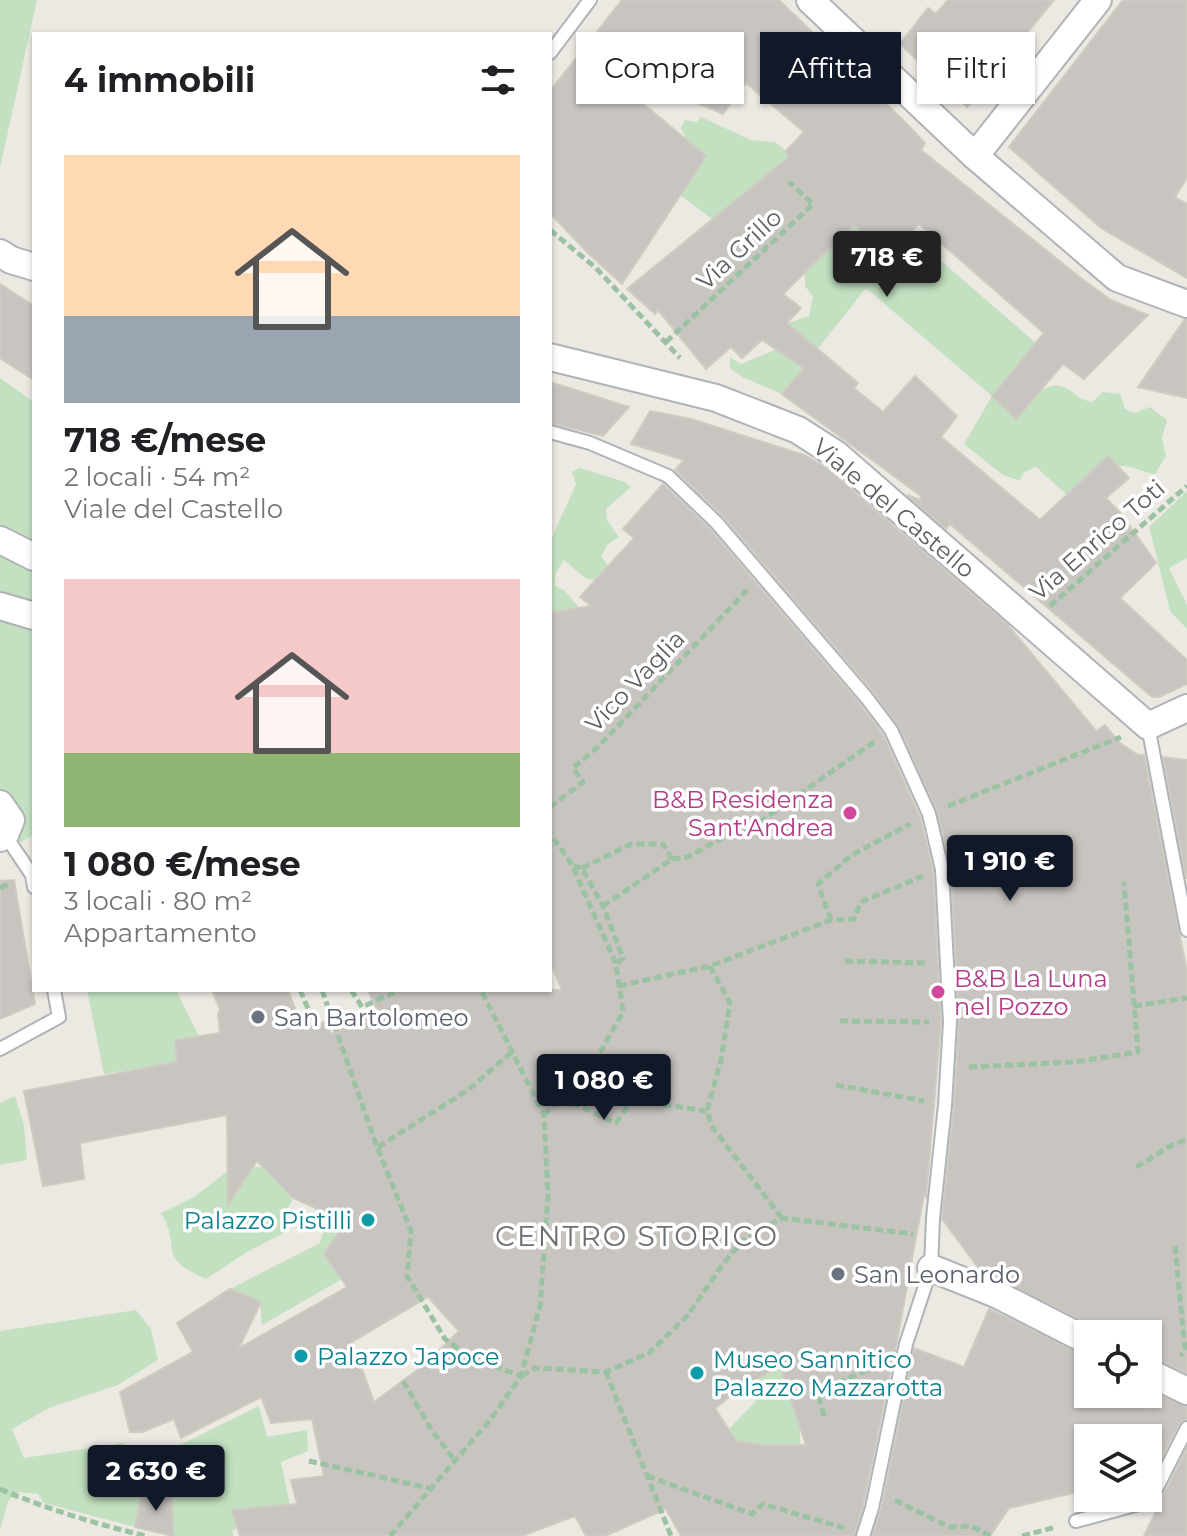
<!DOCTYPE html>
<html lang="it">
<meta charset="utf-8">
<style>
:root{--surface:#fff;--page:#f2f2f2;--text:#202124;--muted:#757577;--accent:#111827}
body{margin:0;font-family:Montserrat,sans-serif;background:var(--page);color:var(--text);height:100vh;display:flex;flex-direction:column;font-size:30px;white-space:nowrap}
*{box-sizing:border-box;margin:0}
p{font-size:26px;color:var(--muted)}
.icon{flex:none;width:44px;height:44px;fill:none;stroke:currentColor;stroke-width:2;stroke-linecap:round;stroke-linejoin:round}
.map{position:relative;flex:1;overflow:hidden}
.sheet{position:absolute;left:32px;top:32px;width:520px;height:960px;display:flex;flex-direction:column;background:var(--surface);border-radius:0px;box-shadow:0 2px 6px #0004}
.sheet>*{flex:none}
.banner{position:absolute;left:576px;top:32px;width:490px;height:72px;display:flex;gap:16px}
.controls{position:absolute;left:1074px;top:1320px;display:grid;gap:16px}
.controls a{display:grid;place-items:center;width:88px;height:88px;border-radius:0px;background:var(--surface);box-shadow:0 2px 6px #0004;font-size:40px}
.price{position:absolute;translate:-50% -68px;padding:0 18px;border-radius:8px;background:var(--accent);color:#fff;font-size:26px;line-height:52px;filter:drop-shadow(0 2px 4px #0008)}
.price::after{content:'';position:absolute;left:50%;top:48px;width:24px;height:18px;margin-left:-12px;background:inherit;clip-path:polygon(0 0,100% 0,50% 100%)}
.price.selected{background:#222;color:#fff}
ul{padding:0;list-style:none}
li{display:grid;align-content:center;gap:16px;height:424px;padding:0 32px}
li span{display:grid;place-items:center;height:248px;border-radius:0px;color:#555}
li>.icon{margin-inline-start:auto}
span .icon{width:144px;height:144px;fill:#fffc;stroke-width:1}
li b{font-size:34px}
h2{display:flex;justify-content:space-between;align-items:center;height:96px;padding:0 32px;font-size:34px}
.pill{padding:0 28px;border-radius:0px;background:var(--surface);box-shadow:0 2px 6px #0004;font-size:28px;line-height:72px}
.pill.selected{background:var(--accent);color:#fff}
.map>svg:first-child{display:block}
.green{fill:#c3e1c1}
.building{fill:#c8c4c0;stroke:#d0cbc2;stroke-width:2;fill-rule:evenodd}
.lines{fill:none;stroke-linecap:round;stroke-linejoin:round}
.service-casing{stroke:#b0b3b7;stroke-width:16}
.minor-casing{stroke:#b0b3b7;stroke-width:30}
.path{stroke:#9cc2a4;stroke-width:5;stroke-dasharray:8 4;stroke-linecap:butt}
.service{stroke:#fff;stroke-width:12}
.minor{stroke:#fff;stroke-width:26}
.hotel-dot{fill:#d1479c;stroke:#fff;stroke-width:3}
.worship-dot{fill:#6b7280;stroke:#fff;stroke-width:3}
.culture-dot{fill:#0f9aa8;stroke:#fff;stroke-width:3}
.labels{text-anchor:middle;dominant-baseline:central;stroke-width:7;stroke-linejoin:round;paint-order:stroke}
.street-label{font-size:24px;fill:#5b5e62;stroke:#fff}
.hotel-label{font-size:24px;fill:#b23c85;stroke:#fff;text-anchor:end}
.worship-label{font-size:24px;fill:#5b616d;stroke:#fff;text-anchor:start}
.culture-label{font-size:24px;fill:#0d838f;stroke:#fff;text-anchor:start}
.quarter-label{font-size:28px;letter-spacing:2px;fill:#6c7074;stroke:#fff}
</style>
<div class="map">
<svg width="1187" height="1536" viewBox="0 0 1187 1536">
<rect width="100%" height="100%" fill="#ece9e3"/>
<g class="green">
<path d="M0,0H37L0,168Z"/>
<path d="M701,117L751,140L775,142L786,151L794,166L774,193L759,181L712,219L680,195L687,140L681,128L685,120L696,122Z"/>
<path d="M803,207L910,234L1036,343L1016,418C1027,407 1043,379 1063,387C1076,391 1073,398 1092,402L1103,392L1120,394L1125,409L1134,413L1150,407L1167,420L1162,438L1166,456L1155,474C1141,472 1132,465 1118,466L1108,456L1067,495L1036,467L1024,472L1020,481L1003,475L964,444L992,396L866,288L782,394L742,377L730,368V357L741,364L782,347V335L788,323L809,316L813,297L805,286Z"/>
<path d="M0,378L34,402V835L0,853Z"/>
<path d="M580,468L625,482L631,487L606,509L607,520L619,537L607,545L601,557L609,566L603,582L585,578L564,560L555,574V586L564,590L586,616L550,613V542L576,484L572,472Z"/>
<path d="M1187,491V558L1169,568L1187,605V629L1170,611L1149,527Z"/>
<path d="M87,990H176L199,1036L176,1040L177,1062L104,1074Z"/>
<path d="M15,1096L24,1125L27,1160L0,1165V1103Z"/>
<path d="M253,1167H263L293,1198L286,1212L288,1231L247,1252L206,1279C154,1256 183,1249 161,1213L194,1197L228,1171L243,1182Z"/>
<path d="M328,1214L343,1227L342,1279L262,1325L260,1302L230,1289L320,1243Z"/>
<path d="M136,1310L151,1329L158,1360L118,1385L49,1408L12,1429L24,1458L124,1443L128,1450L178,1446L259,1406L267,1437L307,1430L308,1451L281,1462L293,1519L232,1530L234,1536H170L172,1493L142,1491L135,1527L44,1503L38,1494L19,1492L8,1501L0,1530V1331Z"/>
<path d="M780,1366L800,1428V1444L762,1445L736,1441L729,1429L756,1401L743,1387Z"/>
</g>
<g class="building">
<path d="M622,0H779L907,124L925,143L921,150L1082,279L1111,300L1148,315L1084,379L1063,364L1016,419L992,396L1044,333L919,224L887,259L854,224L783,294L801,308L787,323L858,383L854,388L883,412L915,376L957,416L941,437L1040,520L1108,456L1129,478L1106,498L1127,520L1126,521L1156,563L1120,598L1187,660V684L1159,697H1152L950,524L946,529L907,495L920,500L921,496L782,394L804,368L762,340L742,358L731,347L706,369L658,310L655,314L627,289L789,157L786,151L804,132L746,83L723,114L588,56V43Z"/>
<path d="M948,0H1054L967,107L900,44L928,8L936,14Z"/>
<path d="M1123,0H1187V178L1175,197L1187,204V278L1101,228L1009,147Z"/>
<path d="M577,57H587L706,156L622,284L588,253L550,213V91Z"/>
<path d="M0,284L34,306V380L0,358Z"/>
<path d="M1185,319L1187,320V398L1138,387Z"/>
<path d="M550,382L629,407L603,436L550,423Z"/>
<path d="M650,411L691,419L804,455L827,468L1007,624L1096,731L1105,725L1120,743L1138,755H1144L1187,972V1373L1148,1356V1334H1102L1095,1327L980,1270L942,1219L954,1106L959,1022L951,868L937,811L898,725L873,691L723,516L675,470L684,460L631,444Z"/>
<path d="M663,484L709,528L859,703L883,735L920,817L933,870L941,1022L926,1197L924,1194L897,1341L863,1506L854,1536H681L666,1509L605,1536H586L575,1516L522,1536H240L232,1510L297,1504L291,1480L324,1476L312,1419L271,1423L261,1397L181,1438L174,1419L142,1432H130L120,1392L193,1352L177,1323L230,1289L261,1302L239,1348L347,1287L324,1254L346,1222L293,1198L257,1161L228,1205L227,1115L80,1143L84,1179L43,1186L24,1091L177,1062L175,1040L220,1033L218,1015L220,1010L212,990H288L303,1029L327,1021L331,1034L378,1012L368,990H562L550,962V613L591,606L580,597L634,538L623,529ZM428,1297L459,1331L424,1365L374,1402L352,1342ZM780,1366L806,1445H762L736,1441L715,1408L743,1387Z"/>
<path d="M1163,757L1187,760V878H1186Z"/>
<path d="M14,880L35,1004L0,1019V881Z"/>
<path d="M989,1309L1088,1357V1394H1119L1148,1409V1390L1187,1407V1419L1179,1424L1149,1482L1148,1438H1088V1486L1085,1487L1086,1490L1009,1508L990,1536H872L881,1510L914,1348L964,1367Z"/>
<path d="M1187,1448V1536H1144L1166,1490Z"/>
<path d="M142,1491L172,1493L173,1536L135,1527Z"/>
</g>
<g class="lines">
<g class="service-casing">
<g id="service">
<path d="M550,53L590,0"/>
<path d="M550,432L590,443L668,476L716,522L866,697L891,730L929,814L942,869L950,1022L945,1105L933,1218L931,1268L906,1344L872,1508L863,1536"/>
<path d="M1148,726L1187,930"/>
<path d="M5,835L32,875L34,887"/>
<path d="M0,1049L59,1017L54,990"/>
<path d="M1076,1521L1150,1501L1187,1428"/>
</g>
</g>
<g class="minor-casing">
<g id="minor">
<path d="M810,0L975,156L1117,278L1187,304"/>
<path d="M975,156L1098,0"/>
<path d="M0,253L11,260L34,267"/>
<path d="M550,357L716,398L798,430L837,455L1148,726L1187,708"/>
<path d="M0,540L34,557"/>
<path d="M0,606L34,616"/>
<path d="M0,804L11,820L5,835L0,838"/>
<path d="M931,1268L996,1294L1088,1341"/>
<path d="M1148,1372L1187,1391"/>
</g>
</g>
<g class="path">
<path d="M550,230L596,268L680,358"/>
<path d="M666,342L813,204L789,182"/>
<path d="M1050,606L1187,486"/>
<path d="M948,806L1121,737"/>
<path d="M550,807L583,782L573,768L599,746L747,590"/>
<path d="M573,866L582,868L603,906L623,958L616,964"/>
<path d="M582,868L631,844H663L672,859"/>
<path d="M0,888L11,883"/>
<path d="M603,906L672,859L688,857L722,838L744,833L874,742"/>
<path d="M831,920L818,884L852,855L910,824"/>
<path d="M845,961L928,963"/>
<path d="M710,966L730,1003L721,1060L707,1111L713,1128L782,1218"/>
<path d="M619,986L710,966L831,920L854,919L861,902L923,876"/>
<path d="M300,990L312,1018"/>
<path d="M322,990L377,1147L411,1231L407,1276L445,1339L470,1357L521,1376"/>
<path d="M351,990L362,1007L400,990"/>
<path d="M1134,1006L1187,998"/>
<path d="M840,1021L929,1022"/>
<path d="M969,1067L1075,1062L1138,1052L1124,882"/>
<path d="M836,1085L924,1101"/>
<path d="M561,1098L616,1123L632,1100L707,1111"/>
<path d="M544,1115L596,1060L623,1012L616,964L572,865L550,833"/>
<path d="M378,1147L468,1090L513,1051"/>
<path d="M1136,1167C1154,1158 1167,1144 1187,1140"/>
<path d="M1175,1246L1185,1349L1181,1356"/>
<path d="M606,1372L671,1536"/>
<path d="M522,1376L534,1368L606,1372L649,1353L688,1315L723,1264L746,1237L782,1218L913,1234"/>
<path d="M403,1381L431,1429L455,1461"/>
<path d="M824,1416L817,1391L880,1365"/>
<path d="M309,1461L429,1488"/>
<path d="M647,1476L752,1514L763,1504L844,1528"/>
<path d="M0,1489C47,1509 96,1524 146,1536"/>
<path d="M895,1500L949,1527L971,1526L990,1536"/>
<path d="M390,1536L491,1419L521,1376L540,1306L548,1196L544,1115L481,990"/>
<path d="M1022,1536L1056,1527"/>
</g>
<use href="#service" class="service"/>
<use href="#minor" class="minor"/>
</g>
<g class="hotel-dot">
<circle cx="850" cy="813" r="8"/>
<circle cx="938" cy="992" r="8"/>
</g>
<g class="worship-dot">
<circle cx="258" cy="1017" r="8"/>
<circle cx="838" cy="1274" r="8"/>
</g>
<g class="culture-dot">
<circle cx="368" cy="1220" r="8"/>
<circle cx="301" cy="1356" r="8"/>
<circle cx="697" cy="1373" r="8"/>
</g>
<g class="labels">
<g class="street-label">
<text transform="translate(739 249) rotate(-43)">Via Grillo</text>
<text transform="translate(894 508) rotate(40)">Viale del Castello</text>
<text transform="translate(1097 540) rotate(-41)">Via Enrico Toti</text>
<text transform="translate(635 681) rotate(-46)">Vico Vaglia</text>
</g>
<g class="hotel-label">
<text x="834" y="799">B&amp;B Residenza<tspan x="834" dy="28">Sant'Andrea</tspan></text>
<text x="954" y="978" text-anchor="start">B&amp;B La Luna<tspan x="954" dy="28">nel Pozzo</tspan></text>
</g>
<g class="worship-label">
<text x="274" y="1017">San Bartolomeo</text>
<text x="854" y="1274">San Leonardo</text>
</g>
<g class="culture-label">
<text x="352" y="1220" text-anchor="end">Palazzo Pistilli</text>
<text x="317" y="1356">Palazzo Japoce</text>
<text x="713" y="1359">Museo Sannitico<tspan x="713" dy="28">Palazzo Mazzarotta</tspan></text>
</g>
<g class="quarter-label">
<text x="637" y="1236">CENTRO STORICO</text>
</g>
</g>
</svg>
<div class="controls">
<a><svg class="icon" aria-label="locate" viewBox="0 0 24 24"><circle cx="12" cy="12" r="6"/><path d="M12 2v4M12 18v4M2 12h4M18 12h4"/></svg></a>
<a><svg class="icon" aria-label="layers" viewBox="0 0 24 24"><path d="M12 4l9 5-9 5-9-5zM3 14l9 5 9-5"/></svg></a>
</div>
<b class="price selected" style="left:887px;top:299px">718 €</b>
<b class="price" style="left:1010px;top:903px">1 910 €</b>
<b class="price" style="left:604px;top:1122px">1 080 €</b>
<b class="price" style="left:156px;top:1513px">2 630 €</b>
<div class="banner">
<a class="pill">Compra</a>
<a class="pill selected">Affitta</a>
<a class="pill">Filtri</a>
</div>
<section class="sheet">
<h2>4 immobili<svg class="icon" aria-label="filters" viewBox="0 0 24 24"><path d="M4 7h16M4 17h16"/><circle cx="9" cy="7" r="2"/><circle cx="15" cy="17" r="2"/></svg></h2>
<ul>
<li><span style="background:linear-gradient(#ffd9b3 65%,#9aa5b1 0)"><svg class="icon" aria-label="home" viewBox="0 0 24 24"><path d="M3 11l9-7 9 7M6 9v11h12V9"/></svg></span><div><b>718 €/mese</b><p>2 locali · 54 m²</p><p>Viale del Castello</p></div></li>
<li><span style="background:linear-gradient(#f6c9c9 70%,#8fb573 0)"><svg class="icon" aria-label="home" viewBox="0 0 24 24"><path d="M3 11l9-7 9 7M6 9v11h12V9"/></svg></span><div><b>1 080 €/mese</b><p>3 locali · 80 m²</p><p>Appartamento</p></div></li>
</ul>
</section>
</div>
